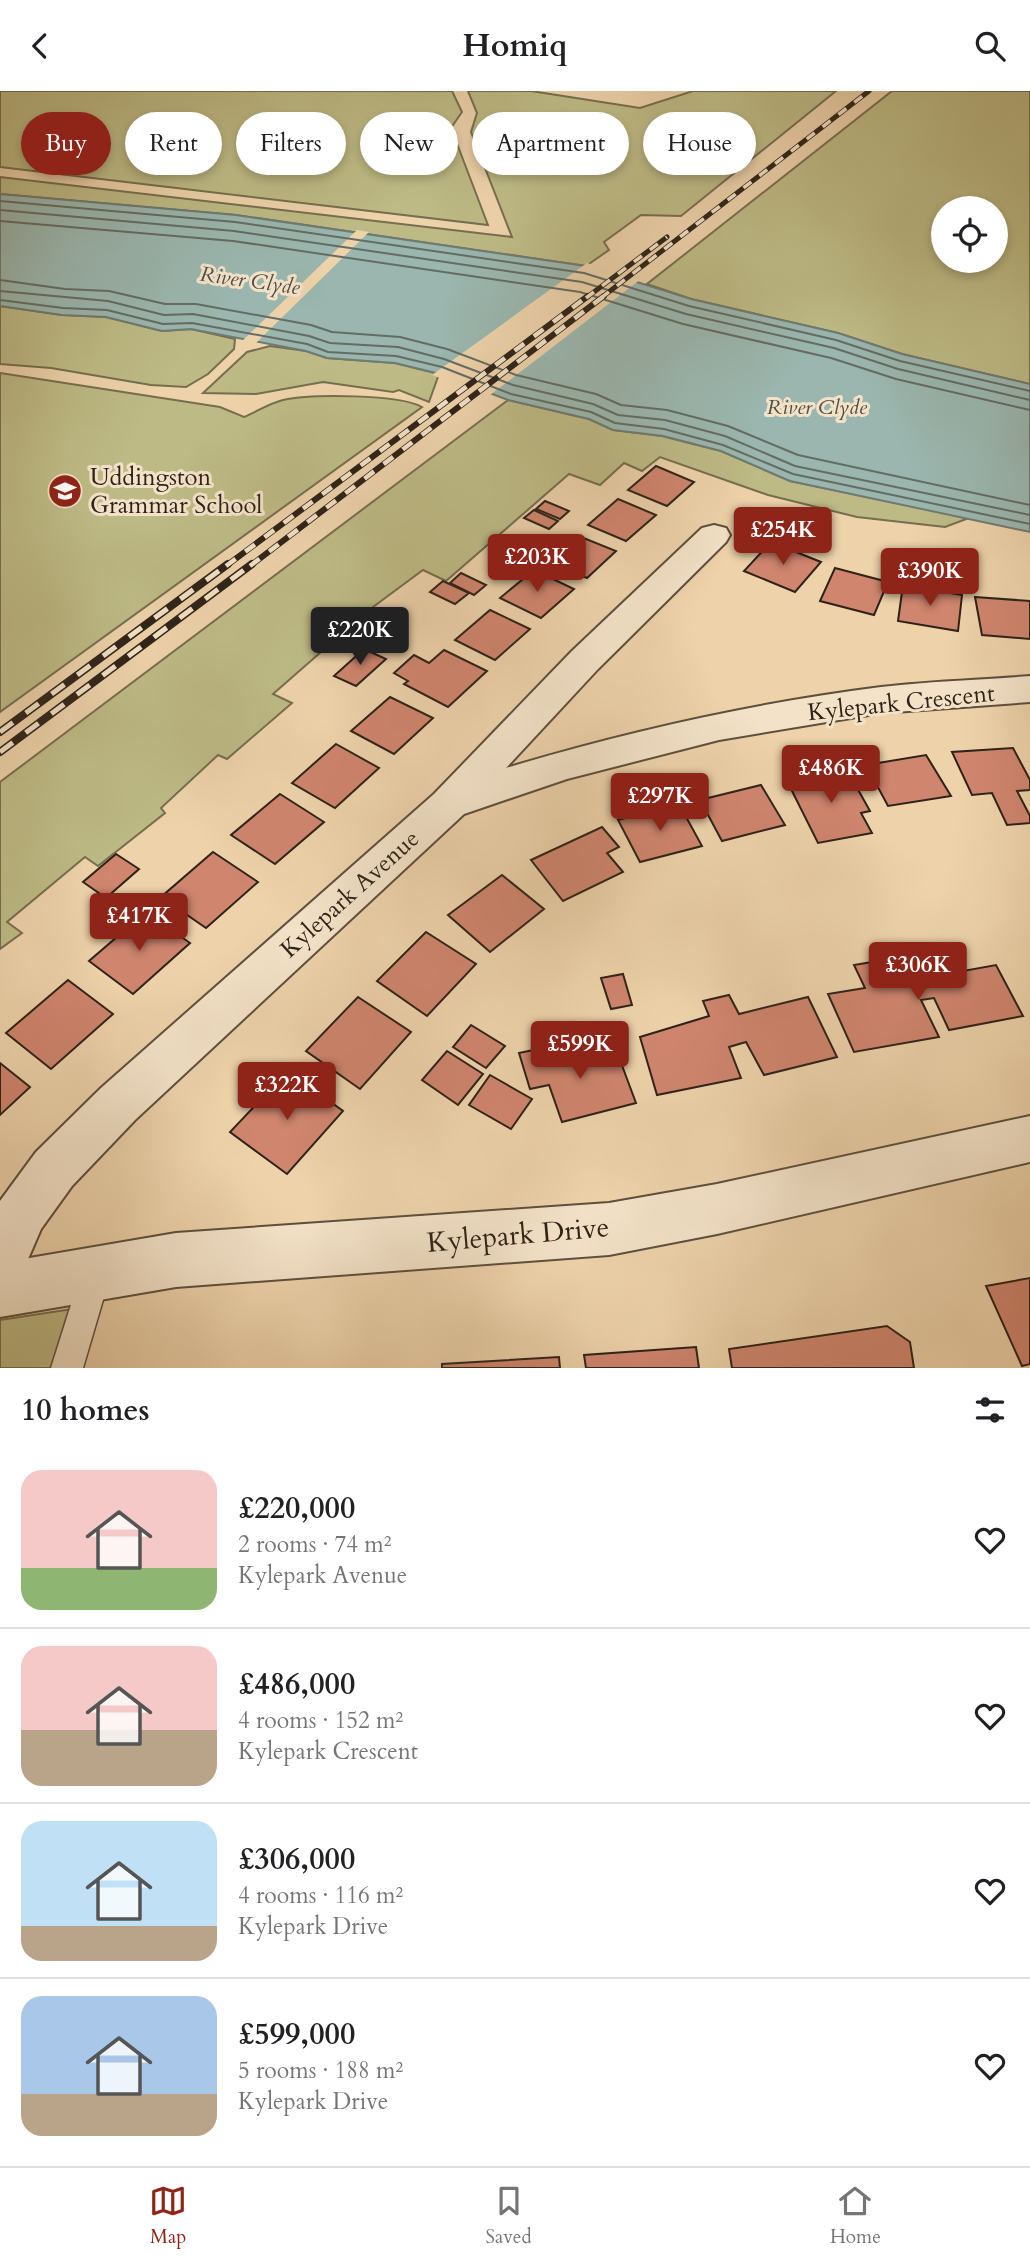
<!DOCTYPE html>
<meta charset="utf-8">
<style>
:root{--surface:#fff;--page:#f6f6f6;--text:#202124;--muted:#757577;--line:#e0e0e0;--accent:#8f2418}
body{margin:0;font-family:Cardo,serif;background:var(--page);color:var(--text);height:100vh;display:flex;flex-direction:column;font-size:26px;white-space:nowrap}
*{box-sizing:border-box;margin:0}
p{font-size:23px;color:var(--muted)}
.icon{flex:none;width:38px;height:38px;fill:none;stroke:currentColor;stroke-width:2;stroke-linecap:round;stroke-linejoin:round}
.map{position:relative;height:1277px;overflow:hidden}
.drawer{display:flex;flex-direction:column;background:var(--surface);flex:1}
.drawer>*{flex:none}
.top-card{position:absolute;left:21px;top:21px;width:989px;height:63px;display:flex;gap:14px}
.controls{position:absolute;left:931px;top:105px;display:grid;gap:14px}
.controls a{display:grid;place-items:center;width:77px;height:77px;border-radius:50%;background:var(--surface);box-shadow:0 4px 10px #0003;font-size:35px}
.price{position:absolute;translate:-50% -60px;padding:0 16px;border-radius:7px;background:var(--accent);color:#fff;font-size:23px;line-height:46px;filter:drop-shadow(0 2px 4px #0008)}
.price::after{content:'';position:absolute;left:50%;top:42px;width:21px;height:16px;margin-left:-10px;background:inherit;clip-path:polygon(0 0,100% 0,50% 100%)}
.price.selected{background:#222;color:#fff}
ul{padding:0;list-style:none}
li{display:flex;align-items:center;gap:21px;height:175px;padding:0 21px}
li+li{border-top:2px solid var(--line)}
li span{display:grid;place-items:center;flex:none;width:196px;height:140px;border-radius:21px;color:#555}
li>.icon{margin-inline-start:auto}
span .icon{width:84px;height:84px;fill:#fffc;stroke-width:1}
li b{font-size:30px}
h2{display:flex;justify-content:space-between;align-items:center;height:84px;padding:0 21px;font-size:30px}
.tag{padding:0 24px;border-radius:32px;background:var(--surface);box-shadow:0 4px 10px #0003;font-size:24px;line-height:63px}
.tag.selected{background:var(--accent);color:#fff}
header{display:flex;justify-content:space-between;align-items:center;height:91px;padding:0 21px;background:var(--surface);font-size:32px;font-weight:800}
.tabs{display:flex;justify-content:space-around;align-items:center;height:98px;border-top:2px solid var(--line);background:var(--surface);font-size:19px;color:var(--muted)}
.tabs a{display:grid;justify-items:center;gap:4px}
.tabs .selected{color:var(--accent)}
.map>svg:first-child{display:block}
.green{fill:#bdba85;stroke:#766e4f;stroke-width:2;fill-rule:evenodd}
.water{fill:#9ab6ae;stroke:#6f7b72;stroke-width:2}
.pier{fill:#edd2aa}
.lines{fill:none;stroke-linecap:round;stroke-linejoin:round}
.shore{stroke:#646c64;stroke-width:2}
.building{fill:#cf856e;stroke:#2e2319;stroke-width:2}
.service-casing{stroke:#5e4f3d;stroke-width:3}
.minor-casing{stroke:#5e4f3d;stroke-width:4}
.tertiary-casing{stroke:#5e4f3d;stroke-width:4}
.service{fill:#f3e2c8;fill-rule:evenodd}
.minor{fill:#f3e2c8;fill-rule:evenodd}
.tertiary{fill:#f3e2c8;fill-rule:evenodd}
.rail-far2-casing{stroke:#2e2319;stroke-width:5}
.rail-far1-casing{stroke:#2e2319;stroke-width:6}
.rail-casing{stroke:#2e2319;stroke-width:8}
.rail-far2{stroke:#f3e2c8;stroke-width:3.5;stroke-dasharray:10;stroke-linecap:butt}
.rail-far1{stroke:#f3e2c8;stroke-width:4.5;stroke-dasharray:12;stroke-linecap:butt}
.rail{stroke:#f3e2c8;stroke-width:5;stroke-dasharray:16;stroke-linecap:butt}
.labels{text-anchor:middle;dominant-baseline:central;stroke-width:6;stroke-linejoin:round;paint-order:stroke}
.far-water-label{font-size:21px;font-style:italic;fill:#4e4f46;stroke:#f3e2c8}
.poi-label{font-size:24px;fill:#2e2319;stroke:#f3e2c8;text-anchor:start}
.street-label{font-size:24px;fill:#2e2319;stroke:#f3e2c8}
.near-street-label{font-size:28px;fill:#2e2319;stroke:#f3e2c8}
</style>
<header><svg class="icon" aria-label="back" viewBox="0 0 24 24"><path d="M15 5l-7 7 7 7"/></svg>Homiq<svg class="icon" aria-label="search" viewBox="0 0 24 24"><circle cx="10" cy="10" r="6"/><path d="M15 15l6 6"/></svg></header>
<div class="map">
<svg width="1030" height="1277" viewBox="0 0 1030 1277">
<rect width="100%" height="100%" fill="#edd2aa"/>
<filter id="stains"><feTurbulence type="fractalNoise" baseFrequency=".00286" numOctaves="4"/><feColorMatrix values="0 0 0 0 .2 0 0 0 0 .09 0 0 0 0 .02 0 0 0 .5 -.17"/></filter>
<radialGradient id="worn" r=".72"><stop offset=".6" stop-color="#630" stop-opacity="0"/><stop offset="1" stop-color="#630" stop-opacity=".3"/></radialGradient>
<g class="green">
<path d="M0,0H452L462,21L451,37L488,134L0,76Z"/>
<path d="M468,0H531L640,17L693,0H836L681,125L641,124L604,151L609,159L586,175L236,124L0,103V86L512,146L471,41L477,22Z"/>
<path d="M892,0H1030V293L902,263L838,242L691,208L647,193ZM943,117H996V170H943Z"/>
<path d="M0,215L62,224L106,226L162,240L191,238L235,248L234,258L208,283L186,296L151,294L51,277L0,273Z"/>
<path d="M270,255L306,260L327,267L395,272L439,283L429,311L399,299L393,301L323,291L256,303L203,302L247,261Z"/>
<path d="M0,282L220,316L244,326C256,321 270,312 283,309C311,303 399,303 422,316L0,621Z"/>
<path d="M508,309L589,328L613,339L662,345L721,360L790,390L969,427L945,436L857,426L768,404L660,366L642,380L624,372L600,394L569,383L446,490L423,479L369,519L273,603L292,612L227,668L218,664L161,717L165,722L98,775L85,766L7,831L22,842L0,858V691Z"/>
<path d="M79,1217L60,1277H0V1229Z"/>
</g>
<path class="water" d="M0,103L236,124L586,175L691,208L838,242L902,263L1030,293V441L790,390L721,360L663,345L613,339L589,328L508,309L440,283L395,272L327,267L306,260L191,238L162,240L106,226L62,224L0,215Z"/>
<g class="pier">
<path d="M357,139L369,141L253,255L240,252Z"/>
<path d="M587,172L641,188L489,305L432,284Z"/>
</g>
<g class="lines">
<g class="shore">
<path d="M0,110L235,131L584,182L689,215L836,249L900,270L1030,300"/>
<path d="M0,119L234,140L582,191L686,223L834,257L898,278L1030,309"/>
<path d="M0,130L233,150L580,201L683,233L831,267L896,288L1030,319"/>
<path d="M0,189L65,198L109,200L165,213H196L311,234L332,241L400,246L447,258L516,284L596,303L621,314L667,319L728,335L798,364L1030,414"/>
<path d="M0,200L108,210L164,224L193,223L309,245L330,252L398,256L444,268L513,294L593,313L618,324L665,329L725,345L795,375L1030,424"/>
<path d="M0,209L63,217L107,219L163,233L192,232L307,253L328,261L396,265L442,276L511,303L591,321L615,332L664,338L723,354L793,383L1030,433"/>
</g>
</g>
<g class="building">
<path d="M656,375L694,391L667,415L628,399Z"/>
<path d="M618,408L656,424L626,450L588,434Z"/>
<path d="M545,410L569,420L560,428L536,418Z"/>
<path d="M534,419L558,430L549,438L524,427Z"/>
<path d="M576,444L616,460L587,487L546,470Z"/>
<path d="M771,451L821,471L795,501L744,480Z"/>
<path d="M835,477L888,491L874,524L820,510Z"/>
<path d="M534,479L574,498L541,527L500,507Z"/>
<path d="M461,482L486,494L474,504L450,492Z"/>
<path d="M443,490L469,502L455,513L430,501Z"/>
<path d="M903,494L962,504L958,540L898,530Z"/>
<path d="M975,506L1030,510V548L982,544Z"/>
<path d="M490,519L530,538L495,569L455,549Z"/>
<path d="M364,558L386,568L356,595L334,585Z"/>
<path d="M444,559L487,580L448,616L404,593L408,590L394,582L414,564L429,572Z"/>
<path d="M390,606L433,627L394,663L351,640Z"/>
<path d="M336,653L379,677L335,717L292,692Z"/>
<path d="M1013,657L1030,689V699L1017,700L1030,725V732L1007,734L992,702L972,704L952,661Z"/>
<path d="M926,664L951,705L888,715L866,674Z"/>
<path d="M846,677L870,720L861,722L872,742L818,752L786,688Z"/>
<path d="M761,694L785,734L722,750L700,709Z"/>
<path d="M280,703L324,731L275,773L231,744Z"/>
<path d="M679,713L702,755L640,771L618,729Z"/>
<path d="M602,736L619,756L607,762L623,781L563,810L531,769Z"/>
<path d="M213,761L258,791L206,837L161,806Z"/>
<path d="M116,763L139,778L106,807L83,791Z"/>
<path d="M502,784L544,818L490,861L448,824Z"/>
<path d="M146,821L190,852L133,903L89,870Z"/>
<path d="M426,841L476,873L427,925L377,890Z"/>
<path d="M919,863L930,886L996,874L1023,925L949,939L934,907L921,909L939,946L854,961L828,903L865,897L854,874Z"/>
<path d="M623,883L632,914L611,918L601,887Z"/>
<path d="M68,889L113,923L51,978L6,942Z"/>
<path d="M729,904L739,923L808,906L837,966L764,984L746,951L729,956L741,987L657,1004L640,946L709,925L703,910Z"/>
<path d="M358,906L411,941L360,998L306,960Z"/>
<path d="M471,934L505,955L486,977L453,956Z"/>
<path d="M614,953L636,1012L562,1031L549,994L530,998L519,962L548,956L552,969Z"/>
<path d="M447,960L483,983L458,1014L422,989Z"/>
<path d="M0,972L30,996L0,1024Z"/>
<path d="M288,980L343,1020L287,1083L230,1041Z"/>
<path d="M490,984L532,1008L511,1038L469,1014Z"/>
<path d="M1030,1187V1273L1022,1275L986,1195Z"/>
<path d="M887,1235L910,1251L914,1277H732L729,1258Z"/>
<path d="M696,1256L699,1277H586L584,1264Z"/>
<path d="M559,1266L560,1277H442V1273Z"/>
</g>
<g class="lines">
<g class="service-casing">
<path id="service" d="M95,1170L105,1175L110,1185L83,1277H51L80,1185L85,1175Z"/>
</g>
<g class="minor-casing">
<path id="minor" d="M714,434L726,437L730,444L726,451L598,578L506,677C629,640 754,612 881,596C930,590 980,589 1030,585V611L881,622L719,649L567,688L464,723L135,1029L72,1095L41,1138L19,1189L0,1197V1110L36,1061L101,997L434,703L572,560L702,437Z"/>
</g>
<g class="tertiary-casing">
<path id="tertiary" d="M1030,1025V1071L717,1143L609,1164L176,1196L0,1226V1172L176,1142L609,1112L717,1093Z"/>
</g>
<use href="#service" class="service"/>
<use href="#minor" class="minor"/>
<use href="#tertiary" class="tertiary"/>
<g class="rail-far2-casing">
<g id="rail-far2">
<path d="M586,207L667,146"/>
<path d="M601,207L869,0"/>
</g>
</g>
<g class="rail-far1-casing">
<g id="rail-far1">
<path d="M226,475L588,205"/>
<path d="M250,475L604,205"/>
</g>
</g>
<g class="rail-casing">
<g id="rail">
<path d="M0,641L228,473"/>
<path d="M0,661L252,473"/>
</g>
</g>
<use href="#rail-far2" class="rail-far2"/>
<use href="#rail-far1" class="rail-far1"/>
<use href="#rail" class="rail"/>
</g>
<defs>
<g id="school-disc" transform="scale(1.75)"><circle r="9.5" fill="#8f2418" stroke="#f3e2c8"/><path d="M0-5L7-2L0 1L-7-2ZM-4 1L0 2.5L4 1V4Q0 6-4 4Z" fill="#fff"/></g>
</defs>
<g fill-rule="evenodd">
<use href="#school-disc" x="65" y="400"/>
</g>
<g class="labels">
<g class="far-water-label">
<text transform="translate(250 190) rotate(8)">River Clyde</text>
<text x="817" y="316">River Clyde</text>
</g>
<g class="poi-label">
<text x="90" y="386">Uddingston<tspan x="90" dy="28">Grammar School</tspan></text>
</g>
<g class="street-label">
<text transform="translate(901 612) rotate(-6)">Kylepark Crescent</text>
<text transform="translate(350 803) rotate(-42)">Kylepark Avenue</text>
</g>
<g class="near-street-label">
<text transform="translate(518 1144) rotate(-5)">Kylepark Drive</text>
</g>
</g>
<rect width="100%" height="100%" filter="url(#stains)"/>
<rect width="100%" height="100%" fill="url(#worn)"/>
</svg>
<div class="controls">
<a><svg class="icon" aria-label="locate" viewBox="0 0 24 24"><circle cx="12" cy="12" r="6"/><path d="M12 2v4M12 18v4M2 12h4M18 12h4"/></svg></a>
</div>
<b class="price" style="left:783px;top:476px">£254K</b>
<b class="price" style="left:537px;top:503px">£203K</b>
<b class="price" style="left:930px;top:517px">£390K</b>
<b class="price selected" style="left:360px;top:576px">£220K</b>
<b class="price" style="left:831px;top:714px">£486K</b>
<b class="price" style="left:660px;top:742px">£297K</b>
<b class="price" style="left:139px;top:862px">£417K</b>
<b class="price" style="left:918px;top:911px">£306K</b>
<b class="price" style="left:580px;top:990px">£599K</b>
<b class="price" style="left:287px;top:1031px">£322K</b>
<div class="top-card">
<a class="tag selected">Buy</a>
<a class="tag">Rent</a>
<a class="tag">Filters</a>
<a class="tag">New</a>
<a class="tag">Apartment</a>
<a class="tag">House</a>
</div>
</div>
<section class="drawer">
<h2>10 homes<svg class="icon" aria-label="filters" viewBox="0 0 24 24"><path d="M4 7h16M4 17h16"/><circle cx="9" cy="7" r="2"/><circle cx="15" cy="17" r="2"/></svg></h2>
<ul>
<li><span style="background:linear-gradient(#f6c9c9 70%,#8fb573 0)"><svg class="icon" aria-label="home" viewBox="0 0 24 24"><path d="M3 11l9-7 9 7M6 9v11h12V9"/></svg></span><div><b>£220,000</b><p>2 rooms · 74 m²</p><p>Kylepark Avenue</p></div><svg class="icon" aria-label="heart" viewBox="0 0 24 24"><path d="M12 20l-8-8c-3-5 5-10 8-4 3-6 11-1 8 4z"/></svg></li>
<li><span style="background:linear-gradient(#f6c9c9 60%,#b9a48a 0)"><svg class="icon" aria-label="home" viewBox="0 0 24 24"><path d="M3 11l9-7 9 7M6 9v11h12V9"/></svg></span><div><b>£486,000</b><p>4 rooms · 152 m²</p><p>Kylepark Crescent</p></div><svg class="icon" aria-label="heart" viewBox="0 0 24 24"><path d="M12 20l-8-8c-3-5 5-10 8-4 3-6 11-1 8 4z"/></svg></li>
<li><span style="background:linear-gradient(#bfe0f5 75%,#b9a48a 0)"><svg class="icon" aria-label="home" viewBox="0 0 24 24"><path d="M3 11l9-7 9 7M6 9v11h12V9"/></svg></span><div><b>£306,000</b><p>4 rooms · 116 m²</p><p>Kylepark Drive</p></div><svg class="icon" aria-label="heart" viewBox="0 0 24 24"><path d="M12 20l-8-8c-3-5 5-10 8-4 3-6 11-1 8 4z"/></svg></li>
<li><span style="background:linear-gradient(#a9c7e8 70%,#b9a48a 0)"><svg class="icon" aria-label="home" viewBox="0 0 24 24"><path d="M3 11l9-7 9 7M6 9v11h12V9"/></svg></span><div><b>£599,000</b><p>5 rooms · 188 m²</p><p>Kylepark Drive</p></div><svg class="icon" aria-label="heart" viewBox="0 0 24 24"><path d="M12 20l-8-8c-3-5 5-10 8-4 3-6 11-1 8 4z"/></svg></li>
</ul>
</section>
<nav class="tabs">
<a class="selected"><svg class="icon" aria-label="map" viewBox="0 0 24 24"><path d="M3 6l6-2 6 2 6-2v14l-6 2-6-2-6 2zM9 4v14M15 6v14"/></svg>Map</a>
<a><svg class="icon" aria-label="saved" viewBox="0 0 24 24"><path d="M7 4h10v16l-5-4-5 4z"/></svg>Saved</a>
<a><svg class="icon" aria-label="home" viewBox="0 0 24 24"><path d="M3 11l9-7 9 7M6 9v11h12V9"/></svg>Home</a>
</nav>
